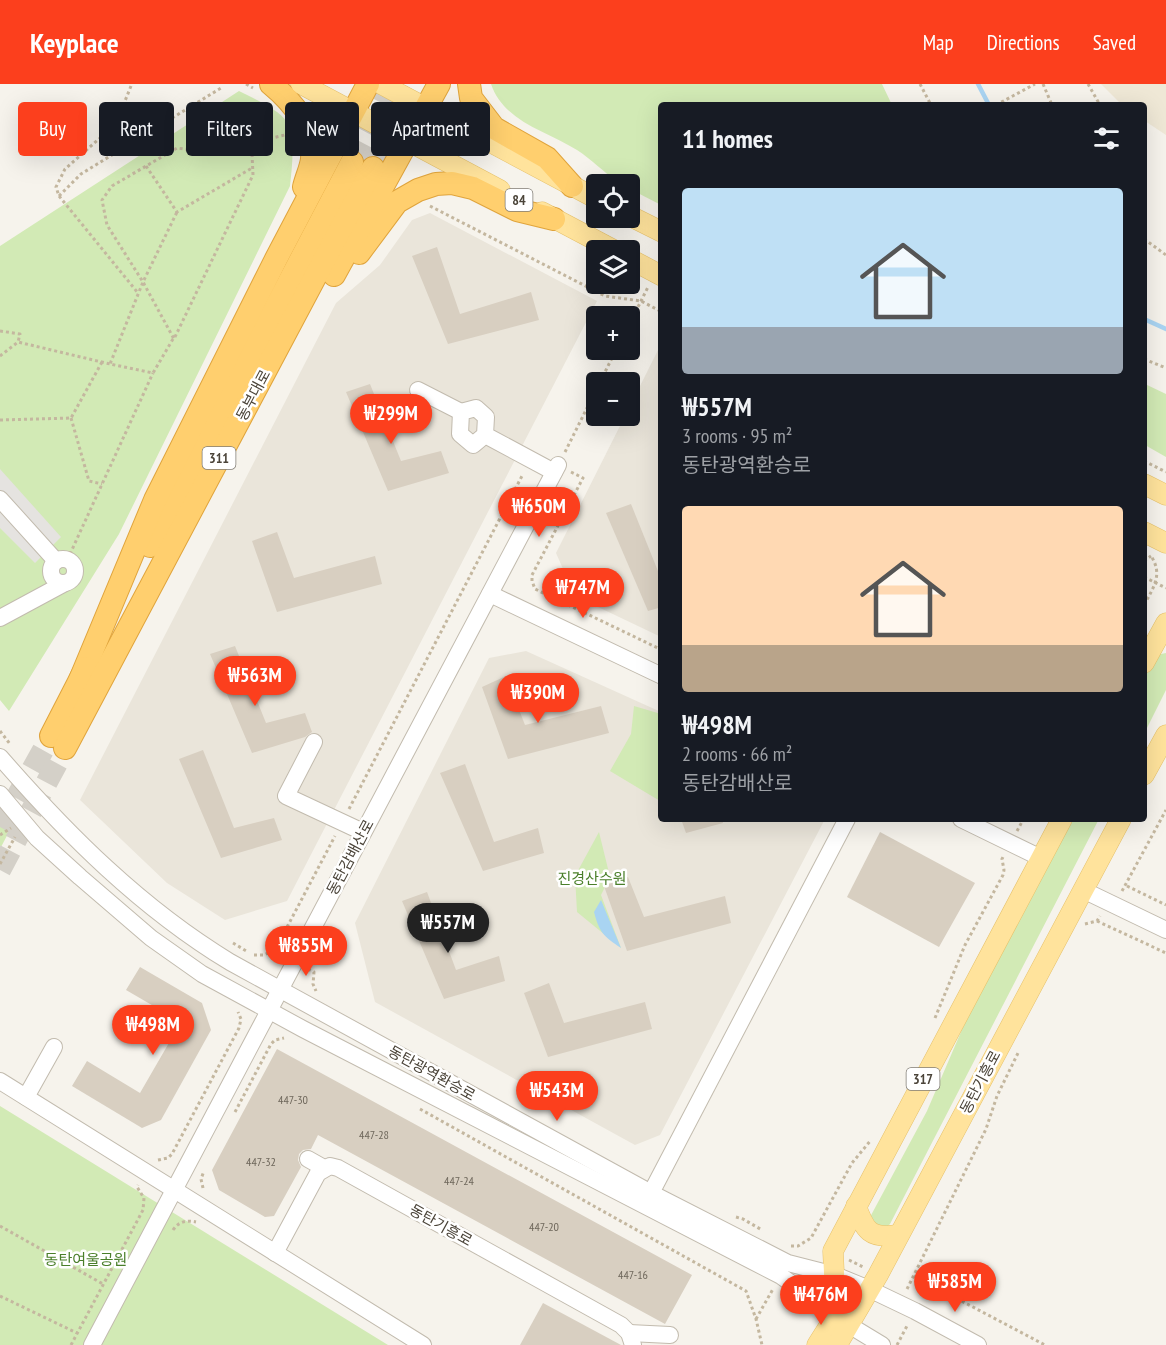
<!DOCTYPE html>
<meta charset="utf-8">
<style>
:root{--surface:#171b24;--page:#20242c;--text:#f1f3f6;--muted:#9ea1a6;--accent:#fc3f1d}
body{margin:0;font-family:"PT Sans Narrow","Noto Sans KR",sans-serif;background:var(--page);color:var(--text);height:100vh;display:flex;flex-direction:column;font-size:22px;white-space:nowrap}
*{box-sizing:border-box;margin:0}
p{font-size:20px;color:var(--muted)}
.icon{flex:none;width:33px;height:33px;fill:none;stroke:currentColor;stroke-width:2;stroke-linecap:round;stroke-linejoin:round}
.map{position:relative;flex:1;overflow:hidden}
.sheet{position:absolute;left:658px;top:18px;width:489px;height:720px;display:flex;flex-direction:column;background:var(--surface);border-radius:6px;box-shadow:0 6px 24px #0002}
.sheet>*{flex:none}
.top-card{position:absolute;left:18px;top:18px;width:550px;height:54px;display:flex;gap:12px}
.buttons{position:absolute;left:586px;top:90px;display:grid;gap:12px}
.buttons a{display:grid;place-items:center;width:54px;height:54px;border-radius:6px;background:var(--surface);box-shadow:0 6px 24px #0002;font-size:30px}
.price{position:absolute;translate:-50% -51px;padding:0 14px;border-radius:21px;background:var(--accent);color:#fff;font-size:20px;line-height:39px;filter:drop-shadow(0 2px 3px #0008)}
.price::after{content:'';position:absolute;left:50%;top:36px;width:18px;height:14px;margin-left:-9px;background:inherit;clip-path:polygon(0 0,100% 0,50% 100%)}
.price.active{background:#222;color:#fff}
ul{padding:0;list-style:none}
li{display:grid;align-content:center;gap:12px;height:318px;padding:0 24px}
li span{display:grid;place-items:center;height:186px;border-radius:6px;color:#555}
li>.icon{margin-inline-start:auto}
span .icon{width:108px;height:108px;fill:#fffc;stroke-width:1}
li b{font-size:26px}
h2{display:flex;justify-content:space-between;align-items:center;height:72px;padding:0 24px;font-size:26px}
.chip{padding:0 21px;border-radius:6px;background:var(--surface);box-shadow:0 6px 24px #0002;font-size:21px;line-height:54px}
.chip.active{background:var(--accent);color:#fff}
header{display:flex;align-items:center;gap:36px;box-sizing:border-box;height:84px;padding:0 30px;background:var(--accent);color:#fff}
header strong{font-size:28px}
nav{display:flex;gap:33px;margin-inline-start:auto;font-size:21px}
.map>svg:first-child{display:block}
.residential{fill:#eae5da}
.education{fill:#efe8d6}
.green{fill:#d2eab5}
.parking{fill:#e5e3e0}
.water{fill:#a9d4f2}
.lines{fill:none;stroke-linecap:round;stroke-linejoin:round}
.stream{stroke:#a9d4f2;stroke-width:4.5}
.building{fill:#d8cfc1}
.highway-tunnel{stroke:#d4d0c8;stroke-width:22;stroke-dasharray:22 11;stroke-linecap:butt}
.minor-casing{stroke:#c2bbae;stroke-width:18}
.major-casing{stroke:#e6c16a;stroke-width:21}
.highway-casing{stroke:#e0a43c;stroke-width:24}
.path{stroke:#c4b79f;stroke-width:3;stroke-dasharray:3 3;stroke-linecap:butt}
.minor{stroke:#fff;stroke-width:16}
.major{stroke:#ffe39c;stroke-width:20}
.highway{stroke:#ffcf6e;stroke-width:22}
.labels{text-anchor:middle;dominant-baseline:central;stroke-width:5;stroke-linejoin:round;paint-order:stroke}
.number-label{font-size:12px;fill:#6e675b}
.shield{fill:#fff;stroke:#817c74;stroke-width:1.5}
.shield-label{font-size:14px;font-weight:bold;fill:#4b4439}
.street-label{font-size:15px;fill:#4b4439;stroke:#fff}
.park-label{font-size:15px;fill:#4a7f2a;stroke:#fff}
</style>
<header>
<strong>Keyplace</strong>
<nav><a>Map</a><a>Directions</a><a>Saved</a></nav>
</header>
<div class="map">
<svg width="1166" height="1261" viewBox="0 0 1166 1261">
<rect width="100%" height="100%" fill="#f6f3ec"/>
<g class="residential">
<path d="M430,129L597,217L287,817L225,836L167,799L80,716L336,219L380,181L412,136Z"/>
<path d="M661,260V553L575,512L556,469L625,332H630V322Z"/>
<path d="M526,567L661,628L662,735H825L660,1051L635,1061L375,918L355,839L489,574Z"/>
</g>
<path class="education" d="M1101,0H1166V51L1145,37L1144,21H1122Z"/>
<g class="green">
<path d="M491,0H882L892,21H662L661,121L630,105V100H622L617,98C604,88 591,75 577,66C547,47 504,38 491,0Z"/>
<path d="M239,7C251,13 280,26 286,37C296,56 292,81 290,102L119,450L9,627L0,616V162Z"/>
<path d="M1145,300L1166,310V373L1145,361Z"/>
<path d="M1166,569V606L1145,648V593L1156,571Z"/>
<path d="M634,622L661,630L660,717L610,687L631,650Z"/>
<path d="M0,724L12,742L0,765Z"/>
<path d="M1070,735H1099L890,1140L885,1145H878L869,1135L927,1027L976,913Z"/>
<path d="M599,748L610,793L601,811L621,864L577,828L575,792Z"/>
<path d="M0,1022L388,1261H0Z"/>
</g>
<path class="parking" d="M0,385L61,453L35,479L0,444Z"/>
<path class="water" d="M601,816L621,864C604,853 599,848 594,828Z"/>
<g class="lines">
<g class="stream">
<path d="M978,0L989,21"/>
<path d="M1144,235L1166,245"/>
</g>
</g>
<g class="building">
<path d="M437,163L460,230L531,208L539,236L448,260L412,172Z"/>
<path d="M370,300L401,377L441,367L449,389L388,407L346,308Z"/>
<path d="M631,420L662,497V523L648,527L606,429Z"/>
<path d="M277,448L294,494L375,472L382,500L277,528L252,457Z"/>
<path d="M235,562L266,639L305,629L312,648L305,653L252,669L210,570Z"/>
<path d="M506,592L525,641L601,622L609,649L508,675L482,603Z"/>
<path d="M203,666L234,744L274,734L282,756L221,774L179,675Z"/>
<path d="M465,680L494,758L538,744L544,769L483,787L440,689Z"/>
<path d="M681,735H722L723,739L686,749Z"/>
<path d="M880,748L975,799L939,863L847,813Z"/>
<path d="M628,793L644,833L725,812L731,839L627,867L604,802Z"/>
<path d="M427,808L456,886L499,872L505,897L444,915L402,817Z"/>
<path d="M140,883L202,919L211,946L161,1036L142,1044L72,1002L87,977L140,1009L181,938L126,906Z"/>
<path d="M549,899L564,939L645,918L652,945L548,973L524,909Z"/>
<path d="M277,965L692,1191L665,1240L318,1051L311,1065L303,1066L299,1070L298,1076L301,1083L274,1132L265,1133L219,1106L212,1086Z"/>
<path d="M543,1219L621,1261H520Z"/>
</g>
<g class="lines">
<g class="highway-tunnel">
<path d="M352,78L393,0"/>
<path d="M373,84L419,0"/>
<path d="M0,743L51,652"/>
<path d="M0,786L65,664"/>
</g>
<g class="minor-casing">
<g id="minor">
<path d="M418,306L461,328"/>
<path d="M485,351L473,361L460,350L461,328L476,324L486,333L485,351L554,388"/>
<path d="M0,415L56,477"/>
<circle cx="63" cy="487" r="12"/>
<path d="M490,510L662,592"/>
<path d="M0,534L65,499"/>
<path d="M314,658L286,712L363,748"/>
<path d="M0,673C68,751 141,824 230,878L651,1109L788,1179L835,1191L869,1205L915,1227L978,1261"/>
<path d="M0,710L37,754L80,793L151,854L202,890L303,945L781,1192L849,1241L882,1261"/>
<path d="M961,735L1041,774"/>
<path d="M1083,806L1166,846"/>
<path d="M0,997L423,1261"/>
<path d="M26,1013L54,963"/>
<path d="M308,1075L324,1084"/>
<path d="M651,1109L847,735"/>
<path d="M275,1169L318,1089L330,1082L338,1084L621,1241L629,1249L633,1261"/>
<path d="M629,1249L670,1251"/>
<path d="M92,1261L558,381"/>
</g>
</g>
<g class="major-casing">
<g id="major">
<path d="M301,0L500,106"/>
<path d="M381,0L597,115"/>
<path d="M542,128L614,166"/>
<path d="M630,132L662,148"/>
<path d="M630,175L662,192"/>
<path d="M1144,400L1166,411"/>
<path d="M1144,448L1166,459"/>
<path d="M1144,579L1166,539"/>
<path d="M1144,691L1166,651"/>
<path d="M856,1122C865,1147 870,1155 898,1151"/>
<path d="M817,1261L836,1231L833,1167L1062,735"/>
<path d="M837,1261L878,1191L1121,735"/>
</g>
</g>
<g class="highway-casing">
<g id="highway">
<path d="M271,0C294,19 314,44 312,75C311,84 306,94 304,103"/>
<path d="M469,0L471,14L494,44L547,74L572,102"/>
<path d="M359,169L397,118L418,106L436,100L452,99L473,104L517,126L554,135"/>
<path d="M334,191L439,0"/>
<path d="M150,462L352,78"/>
<path d="M80,596L155,416L276,175L368,0"/>
<path d="M51,652L86,584"/>
<path d="M65,664L373,84"/>
</g>
</g>
<g class="path">
<path d="M246,0L253,4"/>
<path d="M920,0L931,21"/>
<path d="M1043,0L1052,21"/>
<path d="M1088,0L1100,21"/>
<path d="M131,2L119,32L108,47L65,85L56,103L59,112L138,209"/>
<path d="M996,21L1035,0"/>
<path d="M252,70L253,91L174,255L143,198L107,141L102,116L112,102L177,64L220,70H252L272,54L289,50"/>
<path d="M146,82L177,128L252,84"/>
<path d="M59,112L81,90L221,4"/>
<path d="M430,122L605,212L641,217L662,228"/>
<path d="M1144,155L1166,171"/>
<path d="M630,239L648,203"/>
<path d="M0,247L20,250L18,258"/>
<path d="M173,255L153,289L110,280L143,198L177,128"/>
<path d="M0,272L18,258L110,280"/>
<path d="M1144,275L1166,284"/>
<path d="M600,298L616,266"/>
<path d="M71,334L89,397L102,400"/>
<path d="M0,336L71,334L102,278"/>
<path d="M565,368L597,304"/>
<path d="M1144,377L1166,388"/>
<path d="M571,388L583,394L532,491V497L535,505L662,566"/>
<path d="M70,470L153,289"/>
<path d="M1144,477L1151,472"/>
<path d="M1144,493L1166,504"/>
<path d="M1144,521C1154,503 1163,490 1151,472"/>
<path d="M0,647L10,660"/>
<path d="M349,725L523,390"/>
<path d="M1017,747L1023,736L1025,735"/>
<path d="M0,751L11,744"/>
<path d="M0,780L15,753"/>
<path d="M1127,802L1166,821"/>
<path d="M1122,807L1166,726"/>
<path d="M1097,837L1166,869"/>
<path d="M1085,840L1097,837L1100,832"/>
<path d="M233,859L248,868"/>
<path d="M254,871H264L275,866L335,752"/>
<path d="M308,885L314,888L313,900L316,907"/>
<path d="M935,934L965,861L1003,791L1004,786L1002,775L1004,771"/>
<path d="M420,1025L746,1207L756,1235L762,1261"/>
<path d="M235,1028L271,960L275,956L284,954"/>
<path d="M158,1076L168,1074L172,1070L239,944L241,935L238,928"/>
<path d="M203,1104L201,1095L204,1087"/>
<path d="M736,1133L743,1135L762,1146"/>
<path d="M0,1142L103,1200"/>
<path d="M173,1146C179,1137 187,1136 196,1138"/>
<path d="M791,1162H798L811,1154L852,1079L871,1056"/>
<path d="M849,1176L865,1184"/>
<path d="M914,1192L1045,1261"/>
<path d="M907,1205L986,1045L997,1012L1019,967"/>
<path d="M0,1212L77,1249"/>
<path d="M756,1235L773,1205"/>
<path d="M71,1261L143,1126L144,1114L137,1103L138,1101"/>
<path d="M897,1261L908,1240"/>
</g>
<use href="#minor" class="minor"/>
<use href="#major" class="major"/>
<use href="#highway" class="highway"/>
</g>
<g class="labels">
<g class="number-label">
<text x="293" y="1015">447-30</text>
<text x="374" y="1050">447-28</text>
<text x="261" y="1077">447-32</text>
<text x="459" y="1096">447-24</text>
<text x="544" y="1142">447-20</text>
<text x="633" y="1190">447-16</text>
</g>
<g class="shield">
<rect x="505.5" y="105" width="27" height="22" rx="4.5"/>
<rect x="202.5" y="363" width="33" height="22" rx="4.5"/>
<rect x="906.5" y="984" width="33" height="22" rx="4.5"/>
</g>
<g class="shield-label">
<text x="519" y="116">84</text>
<text x="219" y="374">311</text>
<text x="923" y="995">317</text>
</g>
<g class="street-label">
<text transform="translate(253 311) rotate(-62)">동부대로</text>
<text transform="translate(350 773) rotate(-62)">동탄감배산로</text>
<text transform="translate(432 989) rotate(29)">동탄광역환승로</text>
<text transform="translate(980 998) rotate(-62)">동탄기흥로</text>
<text transform="translate(441 1141) rotate(29)">동탄기흥로</text>
</g>
<g class="park-label">
<text x="592" y="794">진경산수원</text>
<text x="86" y="1175">동탄여울공원</text>
</g>
</g>
</svg>
<div class="buttons">
<a><svg class="icon" aria-label="locate" viewBox="0 0 24 24"><circle cx="12" cy="12" r="6"/><path d="M12 2v4M12 18v4M2 12h4M18 12h4"/></svg></a>
<a><svg class="icon" aria-label="layers" viewBox="0 0 24 24"><path d="M12 4l9 5-9 5-9-5zM3 14l9 5 9-5"/></svg></a>
<a>+</a>
<a>−</a>
</div>
<b class="price" style="left:391px;top:361px">₩299M</b>
<b class="price" style="left:539px;top:454px">₩650M</b>
<b class="price" style="left:583px;top:535px">₩747M</b>
<b class="price" style="left:255px;top:623px">₩563M</b>
<b class="price" style="left:538px;top:640px">₩390M</b>
<b class="price active" style="left:448px;top:870px">₩557M</b>
<b class="price" style="left:306px;top:893px">₩855M</b>
<b class="price" style="left:153px;top:972px">₩498M</b>
<b class="price" style="left:557px;top:1038px">₩543M</b>
<b class="price" style="left:955px;top:1229px">₩585M</b>
<b class="price" style="left:821px;top:1242px">₩476M</b>
<div class="top-card">
<a class="chip active">Buy</a>
<a class="chip">Rent</a>
<a class="chip">Filters</a>
<a class="chip">New</a>
<a class="chip">Apartment</a>
</div>
<section class="sheet">
<h2>11 homes<svg class="icon" aria-label="filters" viewBox="0 0 24 24"><path d="M4 7h16M4 17h16"/><circle cx="9" cy="7" r="2"/><circle cx="15" cy="17" r="2"/></svg></h2>
<ul>
<li><span style="background:linear-gradient(#bfe0f5 75%,#9aa5b1 0)"><svg class="icon" aria-label="home" viewBox="0 0 24 24"><path d="M3 11l9-7 9 7M6 9v11h12V9"/></svg></span><div><b>₩557M</b><p>3 rooms · 95 m²</p><p>동탄광역환승로</p></div></li>
<li><span style="background:linear-gradient(#ffd9b3 75%,#b9a48a 0)"><svg class="icon" aria-label="home" viewBox="0 0 24 24"><path d="M3 11l9-7 9 7M6 9v11h12V9"/></svg></span><div><b>₩498M</b><p>2 rooms · 66 m²</p><p>동탄감배산로</p></div></li>
</ul>
</section>
</div>
